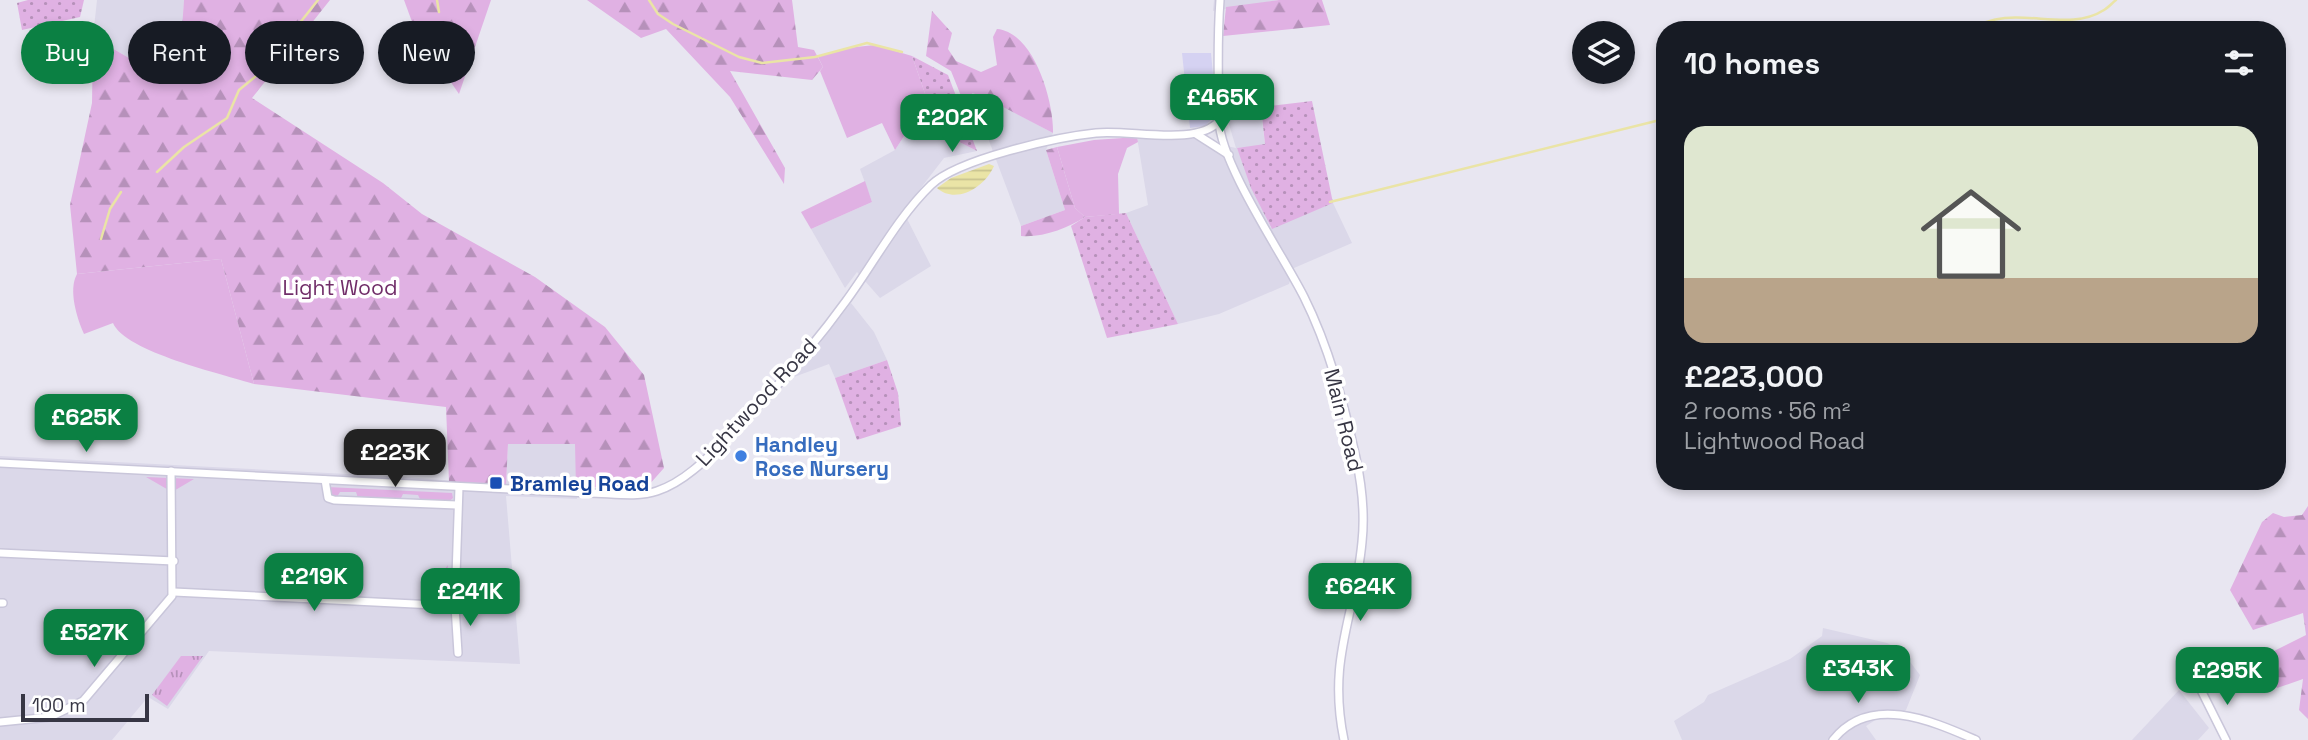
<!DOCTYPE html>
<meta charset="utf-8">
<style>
:root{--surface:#171b24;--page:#20242c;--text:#f1f3f6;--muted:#9ea1a6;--accent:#0b8043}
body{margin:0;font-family:"Space Grotesk",sans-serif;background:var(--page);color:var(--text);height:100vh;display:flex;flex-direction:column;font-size:26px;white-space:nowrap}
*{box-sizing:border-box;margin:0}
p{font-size:23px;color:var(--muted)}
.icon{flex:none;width:38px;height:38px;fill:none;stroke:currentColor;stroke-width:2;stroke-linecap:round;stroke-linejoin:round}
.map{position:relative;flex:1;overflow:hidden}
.sheet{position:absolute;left:1656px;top:21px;width:630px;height:469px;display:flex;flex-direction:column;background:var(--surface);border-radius:28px;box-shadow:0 4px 10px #0003}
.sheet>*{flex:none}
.banner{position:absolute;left:21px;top:21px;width:665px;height:63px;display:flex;gap:14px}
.tools{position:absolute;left:1572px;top:21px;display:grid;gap:14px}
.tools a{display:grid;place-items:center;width:63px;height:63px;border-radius:50%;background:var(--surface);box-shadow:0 4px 10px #0003;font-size:35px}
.scale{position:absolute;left:21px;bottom:18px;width:128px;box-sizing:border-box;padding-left:7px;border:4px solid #373644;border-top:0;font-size:19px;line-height:24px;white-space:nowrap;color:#373644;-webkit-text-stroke:5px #fff;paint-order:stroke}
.price{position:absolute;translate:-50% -60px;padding:0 16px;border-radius:14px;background:var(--accent);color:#fff;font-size:23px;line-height:46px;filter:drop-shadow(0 2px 4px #0008)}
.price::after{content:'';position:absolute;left:50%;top:42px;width:21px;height:16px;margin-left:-10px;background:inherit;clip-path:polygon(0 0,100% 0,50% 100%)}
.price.on{background:#222;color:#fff}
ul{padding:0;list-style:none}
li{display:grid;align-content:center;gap:14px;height:371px;padding:0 28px}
li span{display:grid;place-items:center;height:217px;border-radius:21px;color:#555}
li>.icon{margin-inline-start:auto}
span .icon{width:126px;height:126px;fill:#fffc;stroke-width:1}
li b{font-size:30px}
h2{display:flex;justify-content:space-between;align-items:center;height:84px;padding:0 28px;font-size:30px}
.chip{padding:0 24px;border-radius:32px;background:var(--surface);box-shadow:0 4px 10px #0003;font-size:24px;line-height:63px}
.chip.on{background:var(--accent);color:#fff}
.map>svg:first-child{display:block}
.residential{fill:#dbd8e9}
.commercial{fill:#d5d2f2}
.grass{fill:#e0b1e3}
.forest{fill:url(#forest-firs)}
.park{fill:url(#park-tufts)}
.garden{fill:url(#garden-dots)}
.water{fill:url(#water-rules)}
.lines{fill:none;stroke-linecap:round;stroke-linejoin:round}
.stream{stroke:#eae4a6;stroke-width:2.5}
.street-casing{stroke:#c9c6da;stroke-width:10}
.street{stroke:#fff;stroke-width:7}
.shop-dot{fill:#3f7fe0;stroke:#fff;stroke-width:2.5}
.transit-dot{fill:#1a4fb4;stroke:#fff;stroke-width:2.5}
.labels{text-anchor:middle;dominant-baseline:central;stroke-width:7;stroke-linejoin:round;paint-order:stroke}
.park-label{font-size:21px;fill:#712e69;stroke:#fff}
.street-label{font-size:21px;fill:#373644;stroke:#fff}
.shop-label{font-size:21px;font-weight:bold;fill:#366cbe;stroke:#fff;text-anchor:start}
.transit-label{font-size:21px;font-weight:bold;fill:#164399;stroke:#fff;text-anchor:start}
</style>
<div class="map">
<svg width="2308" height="740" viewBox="0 0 2308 740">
<defs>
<pattern id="forest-firs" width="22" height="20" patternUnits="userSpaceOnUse" patternTransform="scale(1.75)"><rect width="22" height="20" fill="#e0b1e3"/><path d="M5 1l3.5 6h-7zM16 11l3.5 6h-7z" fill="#b691ba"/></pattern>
<pattern id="park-tufts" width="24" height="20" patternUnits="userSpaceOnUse" patternTransform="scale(1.75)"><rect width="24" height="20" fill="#e0b1e3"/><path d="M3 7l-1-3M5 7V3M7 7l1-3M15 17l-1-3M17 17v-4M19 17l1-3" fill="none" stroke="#b691ba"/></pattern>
<pattern id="garden-dots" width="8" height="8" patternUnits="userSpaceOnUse" patternTransform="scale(1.75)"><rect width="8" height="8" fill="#e0b1e3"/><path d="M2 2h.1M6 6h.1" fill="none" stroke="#b691ba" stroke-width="1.8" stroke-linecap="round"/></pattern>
<pattern id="water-rules" width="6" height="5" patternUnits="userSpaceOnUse" patternTransform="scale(1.75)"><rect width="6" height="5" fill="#eae4a6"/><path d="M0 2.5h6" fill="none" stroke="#c9c490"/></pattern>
</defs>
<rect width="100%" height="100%" fill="#e8e6f1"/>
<g class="residential">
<path d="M97,0H184L182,43L129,58L93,37Z"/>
<path d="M1214,0H1279L1213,11Z"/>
<path d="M1246,83L1248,101L1260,100L1265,145L1237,148L1271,228L1333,203L1352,243L1294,268L1289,284L1219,314L1178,324L1126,213L1148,205L1137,137L1194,139L1236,148L1228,121L1225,86Z"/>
<path d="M971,93L984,96L1053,133L1046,150L1065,210L1021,226Z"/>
<path d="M908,130L935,140L938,131L977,151L944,158L903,211L931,266L880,298L857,272L845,288L811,229L872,202L860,169L895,150Z"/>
<path d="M851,303L874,332L887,360L835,378L829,364L794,377Z"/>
<path d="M508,444H576L577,499L506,496L520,664L209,651L168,709L148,697L112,740H0V456L406,477L506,485Z"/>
<path d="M1823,628L1887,643L1901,650L1920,675L1906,710L1897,719H1877L1866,726L1876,740H1682L1674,721L1704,702L1708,695L1790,659L1822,636Z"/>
<path d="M2179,690L2209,728L2198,740H2132Z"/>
</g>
<path class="commercial" d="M1182,53H1211L1216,105L1214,117L1205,126L1190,128Z"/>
<g class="grass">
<path d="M875,45L912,56L938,131L935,140L908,130L895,150L882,123L847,138L820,71L823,67L818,57L846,48Z"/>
<path d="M1137,137L1138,142L1127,148L1118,174L1119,214L1085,217L1075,208L1057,147L1094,140Z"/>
<path d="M865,181L872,202L811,229L801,212Z"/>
<path d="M221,259L254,384C223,374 125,352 113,323L84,334C77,318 68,290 77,274Z"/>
<path d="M146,477L194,479L172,492Z"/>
<path d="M327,487L452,493L453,498L447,503L421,501L418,495L403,494L400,500L358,498L356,492H340L337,497L330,496Z"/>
<path d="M448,565L444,596L423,597Z"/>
</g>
<g class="forest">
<path d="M184,0H330L252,98L383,183L422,214L535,277L605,327L644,375L664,468L648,486L576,488L575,444H508L506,485L449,482L446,407L254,384L221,259L77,274L70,205L92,103L93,37L129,58L181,43Z"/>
<path d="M404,0H491L459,94L415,30Z"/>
<path d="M587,0H792L798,47L814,50L823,67L812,80L730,71L785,168L784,184L730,97L666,29L641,38Z"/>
<path d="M1279,0H1322L1330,25L1223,36L1226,7Z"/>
<path d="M932,11L952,33L948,49L956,61L981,72L997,65L993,37L997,29C1034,32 1054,102 1053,133L984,97L972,93L983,130L976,133L951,71L926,56Z"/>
<path d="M1057,147L1075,208L1085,217C1068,228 1042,238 1021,236V226L1065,210L1046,150Z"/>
<path d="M2308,506V719L2299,710L2303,679L2277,688L2267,669L2264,656L2306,635L2303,613L2253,630L2230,590L2262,522L2273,513L2284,517L2302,515Z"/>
</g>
<path class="park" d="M181,656H203L167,706L152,695Z"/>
<g class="garden">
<path d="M28,0H84L80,17L22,30L17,3Z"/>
<path d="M912,56L948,75L977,151L938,131Z"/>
<path d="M1312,101L1333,203L1272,229L1251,188L1237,148L1265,144L1261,107Z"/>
<path d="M1126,213L1178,324L1107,338L1071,226L1085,217Z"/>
<path d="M887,360L898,393L901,426L857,440L835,378Z"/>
</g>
<path class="water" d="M989,164L994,166C985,187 956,205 937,188L951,178Z"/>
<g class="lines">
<g class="stream">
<path d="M437,0L439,12"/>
<path d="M649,0L658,14L673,24L739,57L762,63L815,57L867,43L902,52"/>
<path d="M1971,30C2012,1 2065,35 2104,10C2108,8 2112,3 2116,0"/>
<path d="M157,172L184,147L227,118L239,90L261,72L318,0"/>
<path d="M1330,202L1664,119"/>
<path d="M101,239L110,209L121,192"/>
</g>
<g class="street-casing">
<g id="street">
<path d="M1220,0C1217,41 1218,81 1219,121C1221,165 1283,255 1304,297C1329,347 1344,404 1356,458C1362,486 1365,514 1362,542C1355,618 1327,658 1344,740"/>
<path d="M1196,134L1229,155"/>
<path d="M0,463L588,493C610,493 637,498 657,491C687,481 710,455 732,433C773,392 812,348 846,301C874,263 897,218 931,185C958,159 1057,137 1096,133C1129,129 1197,147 1219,121"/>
<path d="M325,480L328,498L334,500L457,505"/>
<path d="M0,553L174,561"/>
<path d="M174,592L455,606"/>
<path d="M0,603H3"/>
<path d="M458,653L455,606L459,487"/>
<path d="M2200,688L2226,740"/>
<path d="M0,722L50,717L83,701L172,596L171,471"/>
<path d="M1833,740C1870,693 1932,721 1976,740"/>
</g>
</g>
<use href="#street" class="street"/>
</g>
<circle class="shop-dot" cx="741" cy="456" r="7"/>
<rect class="transit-dot" x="489" y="476" width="14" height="14" rx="3.5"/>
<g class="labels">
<g class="park-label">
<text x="340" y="287">Light Wood</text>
</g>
<g class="street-label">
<text transform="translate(756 402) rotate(-47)">Lightwood Road</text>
<text transform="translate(1344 420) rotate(76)">Main Road</text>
</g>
<g class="shop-label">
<text x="755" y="444">Handley<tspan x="755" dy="24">Rose Nursery</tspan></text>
</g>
<g class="transit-label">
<text x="510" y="483">Bramley Road</text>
</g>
</g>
</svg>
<div class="tools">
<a><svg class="icon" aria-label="layers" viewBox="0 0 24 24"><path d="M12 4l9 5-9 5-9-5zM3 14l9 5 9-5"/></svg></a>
</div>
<div class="scale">100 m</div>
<b class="price" style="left:1222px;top:134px">£465K</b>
<b class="price" style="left:952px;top:154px">£202K</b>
<b class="price" style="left:86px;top:454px">£625K</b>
<b class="price on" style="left:395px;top:489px">£223K</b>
<b class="price" style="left:314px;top:613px">£219K</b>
<b class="price" style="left:1360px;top:623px">£624K</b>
<b class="price" style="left:470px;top:628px">£241K</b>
<b class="price" style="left:94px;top:669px">£527K</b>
<b class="price" style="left:1858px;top:705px">£343K</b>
<b class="price" style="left:2227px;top:707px">£295K</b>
<div class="banner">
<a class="chip on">Buy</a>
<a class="chip">Rent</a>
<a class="chip">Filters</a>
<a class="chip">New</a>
</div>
<section class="sheet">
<h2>10 homes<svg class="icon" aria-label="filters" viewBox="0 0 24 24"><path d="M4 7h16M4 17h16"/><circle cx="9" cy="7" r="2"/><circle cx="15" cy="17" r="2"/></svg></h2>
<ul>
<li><span style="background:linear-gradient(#dfe7d0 70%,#b9a48a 0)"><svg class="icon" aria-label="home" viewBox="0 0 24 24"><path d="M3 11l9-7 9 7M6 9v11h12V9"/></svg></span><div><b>£223,000</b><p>2 rooms · 56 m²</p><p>Lightwood Road</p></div></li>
</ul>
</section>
</div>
